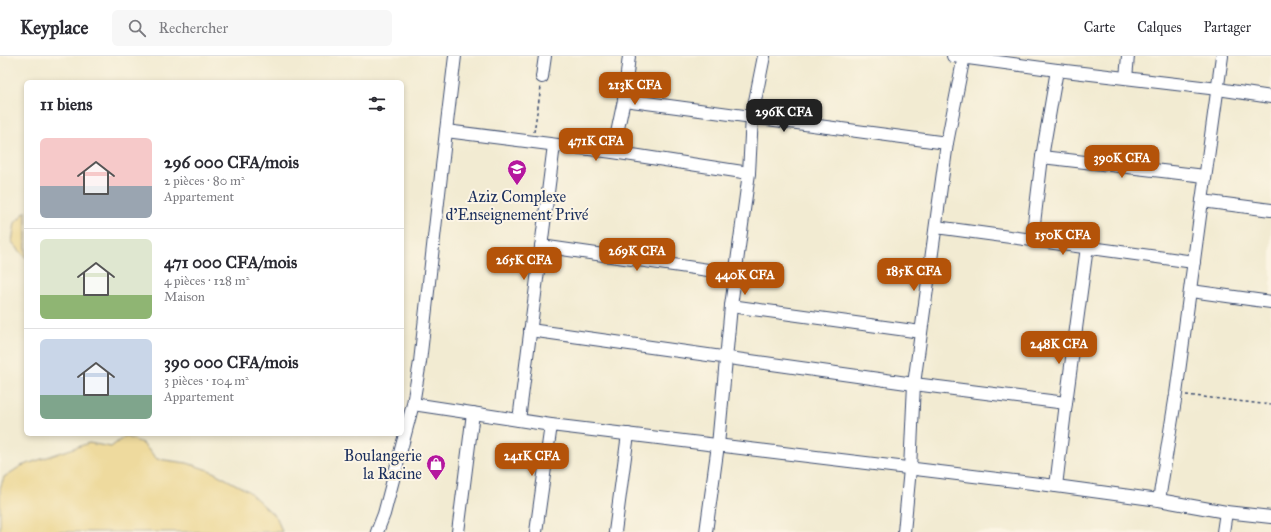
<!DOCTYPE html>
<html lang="fr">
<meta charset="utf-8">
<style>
:root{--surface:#fff;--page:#f7f7f7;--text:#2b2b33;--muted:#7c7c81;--line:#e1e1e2;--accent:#b45309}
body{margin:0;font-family:"IM FELL Great Primer",serif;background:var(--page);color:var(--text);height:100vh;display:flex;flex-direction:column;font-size:15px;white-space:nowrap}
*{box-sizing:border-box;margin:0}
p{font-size:13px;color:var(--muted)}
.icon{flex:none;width:22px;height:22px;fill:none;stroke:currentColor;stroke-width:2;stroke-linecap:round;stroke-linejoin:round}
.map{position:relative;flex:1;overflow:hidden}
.details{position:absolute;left:24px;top:24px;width:380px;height:356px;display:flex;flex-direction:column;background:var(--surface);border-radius:6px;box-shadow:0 2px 6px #0003}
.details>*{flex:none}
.price{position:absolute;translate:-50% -34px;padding:0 9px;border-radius:8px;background:var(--accent);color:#fff;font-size:13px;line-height:26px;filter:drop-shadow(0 1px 2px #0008)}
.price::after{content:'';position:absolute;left:50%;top:24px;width:12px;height:9px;margin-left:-6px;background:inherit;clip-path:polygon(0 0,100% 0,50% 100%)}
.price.active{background:#222;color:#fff}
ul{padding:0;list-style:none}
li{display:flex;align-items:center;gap:12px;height:100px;padding:0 16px}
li+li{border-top:1px solid var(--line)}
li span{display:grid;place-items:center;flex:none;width:112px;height:80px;border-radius:6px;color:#555}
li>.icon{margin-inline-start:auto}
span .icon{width:48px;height:48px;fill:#fffc;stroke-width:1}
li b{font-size:17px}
h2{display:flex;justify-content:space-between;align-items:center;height:48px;padding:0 16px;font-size:17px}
header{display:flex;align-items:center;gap:24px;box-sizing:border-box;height:56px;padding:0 20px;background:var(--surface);border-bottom:1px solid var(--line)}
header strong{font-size:19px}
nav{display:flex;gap:22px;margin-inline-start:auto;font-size:14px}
.search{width:280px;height:36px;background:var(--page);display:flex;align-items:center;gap:10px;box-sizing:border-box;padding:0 14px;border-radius:6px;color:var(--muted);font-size:15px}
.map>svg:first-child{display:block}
.sand{fill:#eeda9e;stroke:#84847e}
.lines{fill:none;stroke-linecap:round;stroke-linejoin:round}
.minor-casing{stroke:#3b4b6f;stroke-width:14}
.path{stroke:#3b4b6f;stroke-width:1.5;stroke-dasharray:3 3;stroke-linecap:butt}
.minor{stroke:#fff;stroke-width:12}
.labels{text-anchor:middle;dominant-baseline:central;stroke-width:4;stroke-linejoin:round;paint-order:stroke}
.poi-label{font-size:16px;fill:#1b2f5e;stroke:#fcf5e5}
</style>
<header>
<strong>Keyplace</strong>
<div class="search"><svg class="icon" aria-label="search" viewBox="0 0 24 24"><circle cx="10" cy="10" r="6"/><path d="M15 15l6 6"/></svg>Rechercher</div>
<nav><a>Carte</a><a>Calques</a><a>Partager</a></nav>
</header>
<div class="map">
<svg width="1271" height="476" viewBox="0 0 1271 476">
<rect width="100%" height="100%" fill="#fcf5e5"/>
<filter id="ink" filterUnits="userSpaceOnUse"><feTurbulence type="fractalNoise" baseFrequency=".025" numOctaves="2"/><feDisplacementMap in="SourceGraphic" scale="8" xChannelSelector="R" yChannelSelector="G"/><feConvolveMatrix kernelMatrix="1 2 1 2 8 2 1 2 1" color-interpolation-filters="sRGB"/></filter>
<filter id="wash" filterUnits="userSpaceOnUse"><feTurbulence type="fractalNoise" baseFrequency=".012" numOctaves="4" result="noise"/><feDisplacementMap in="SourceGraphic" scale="16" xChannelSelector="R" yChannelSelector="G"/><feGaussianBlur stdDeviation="0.9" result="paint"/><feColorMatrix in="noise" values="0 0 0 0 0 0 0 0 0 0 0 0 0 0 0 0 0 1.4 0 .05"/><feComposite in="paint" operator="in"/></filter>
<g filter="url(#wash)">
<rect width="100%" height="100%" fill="#f2ebd2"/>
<g class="sand">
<path d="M26,155V202L12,186L15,167Z"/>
<path d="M125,380L142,387L157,403L187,407L211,415L248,435L277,462L282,476H0V432L4,421L21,410L89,387L111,391Z"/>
</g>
</g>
<g filter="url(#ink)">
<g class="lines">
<g class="minor-casing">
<g id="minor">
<path d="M953,0L1057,14L1218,33L1271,41"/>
<path d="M542,21L545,0"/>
<path d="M1126,22L1128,0"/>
<path d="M624,44L947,87"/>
<path d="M446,75L613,96L749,117"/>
<path d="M613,96L624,44L629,0"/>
<path d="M1042,101L1205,120"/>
<path d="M1202,145L1271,154"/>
<path d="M936,171L1194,206"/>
<path d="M1032,184L1042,101L1057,14"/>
<path d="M541,190L736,218"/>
<path d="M1191,235L1271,246"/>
<path d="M731,250L921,276"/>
<path d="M530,274L914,328L1066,347"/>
<path d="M413,348L551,369L1056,430L1159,444L1226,456L1271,461"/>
<path d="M519,364L554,89"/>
<path d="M1056,430L1066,347L1087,191"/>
<path d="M1159,444L1176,338L1202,145L1222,0"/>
<path d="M377,476L384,458L413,348L420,306L446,75L455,0"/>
<path d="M458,476L473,357"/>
<path d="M536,476L551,369"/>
<path d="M615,476L628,378"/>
<path d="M706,476L718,389L731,250L749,117L752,60L764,0"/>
<path d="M904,476L910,413L914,328L947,87L964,0"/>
<path d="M1223,476L1226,456"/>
</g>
</g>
<g class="path">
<path d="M534,76L541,31"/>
<path d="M1186,339L1271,349"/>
</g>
<use href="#minor" class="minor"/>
</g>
</g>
<defs>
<g id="school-pin" transform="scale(1)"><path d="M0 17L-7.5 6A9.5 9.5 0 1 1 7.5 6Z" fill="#b5179e" stroke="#fcf5e5"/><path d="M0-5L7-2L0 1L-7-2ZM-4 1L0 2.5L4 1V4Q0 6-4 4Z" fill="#fff"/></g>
<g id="shop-pin" transform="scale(1)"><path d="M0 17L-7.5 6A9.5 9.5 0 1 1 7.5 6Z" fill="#b5179e" stroke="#fcf5e5"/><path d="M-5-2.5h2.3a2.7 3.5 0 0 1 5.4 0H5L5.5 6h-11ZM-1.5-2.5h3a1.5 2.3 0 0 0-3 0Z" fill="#fff"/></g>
</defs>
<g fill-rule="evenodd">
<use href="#school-pin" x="517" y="113"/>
<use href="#shop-pin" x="436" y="408"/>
</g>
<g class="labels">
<g class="poi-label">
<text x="517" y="140">Aziz Complexe<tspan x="517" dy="18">d'Enseignement Privé</tspan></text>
<text x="422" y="399" text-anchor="end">Boulangerie<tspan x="422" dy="18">la Racine</tspan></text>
</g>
</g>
</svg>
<b class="price" style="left:635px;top:50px">213K CFA</b>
<b class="price active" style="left:784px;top:77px">296K CFA</b>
<b class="price" style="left:596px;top:106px">471K CFA</b>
<b class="price" style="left:1122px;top:123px">390K CFA</b>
<b class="price" style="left:1063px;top:200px">150K CFA</b>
<b class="price" style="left:637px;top:216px">269K CFA</b>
<b class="price" style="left:524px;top:225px">265K CFA</b>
<b class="price" style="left:914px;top:236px">185K CFA</b>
<b class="price" style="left:745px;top:240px">440K CFA</b>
<b class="price" style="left:1059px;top:309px">248K CFA</b>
<b class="price" style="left:532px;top:421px">241K CFA</b>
<section class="details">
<h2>11 biens<svg class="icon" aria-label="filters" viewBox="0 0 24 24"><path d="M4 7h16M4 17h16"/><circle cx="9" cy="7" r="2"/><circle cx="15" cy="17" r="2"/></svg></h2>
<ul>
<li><span style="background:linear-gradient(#f6c9c9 60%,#9aa5b1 0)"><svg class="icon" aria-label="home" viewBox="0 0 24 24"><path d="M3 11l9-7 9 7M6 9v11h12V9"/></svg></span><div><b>296 000 CFA/mois</b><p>2 pièces · 80 m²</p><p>Appartement</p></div></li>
<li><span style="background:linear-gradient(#dfe7d0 70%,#8fb573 0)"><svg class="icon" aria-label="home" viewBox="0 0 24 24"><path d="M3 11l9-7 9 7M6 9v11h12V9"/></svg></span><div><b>471 000 CFA/mois</b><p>4 pièces · 128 m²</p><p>Maison</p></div></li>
<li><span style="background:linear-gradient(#c9d6e8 70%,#7fa58c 0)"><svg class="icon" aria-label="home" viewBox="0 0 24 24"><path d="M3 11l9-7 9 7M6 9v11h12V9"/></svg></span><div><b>390 000 CFA/mois</b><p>3 pièces · 104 m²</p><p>Appartement</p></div></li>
</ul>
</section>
</div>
